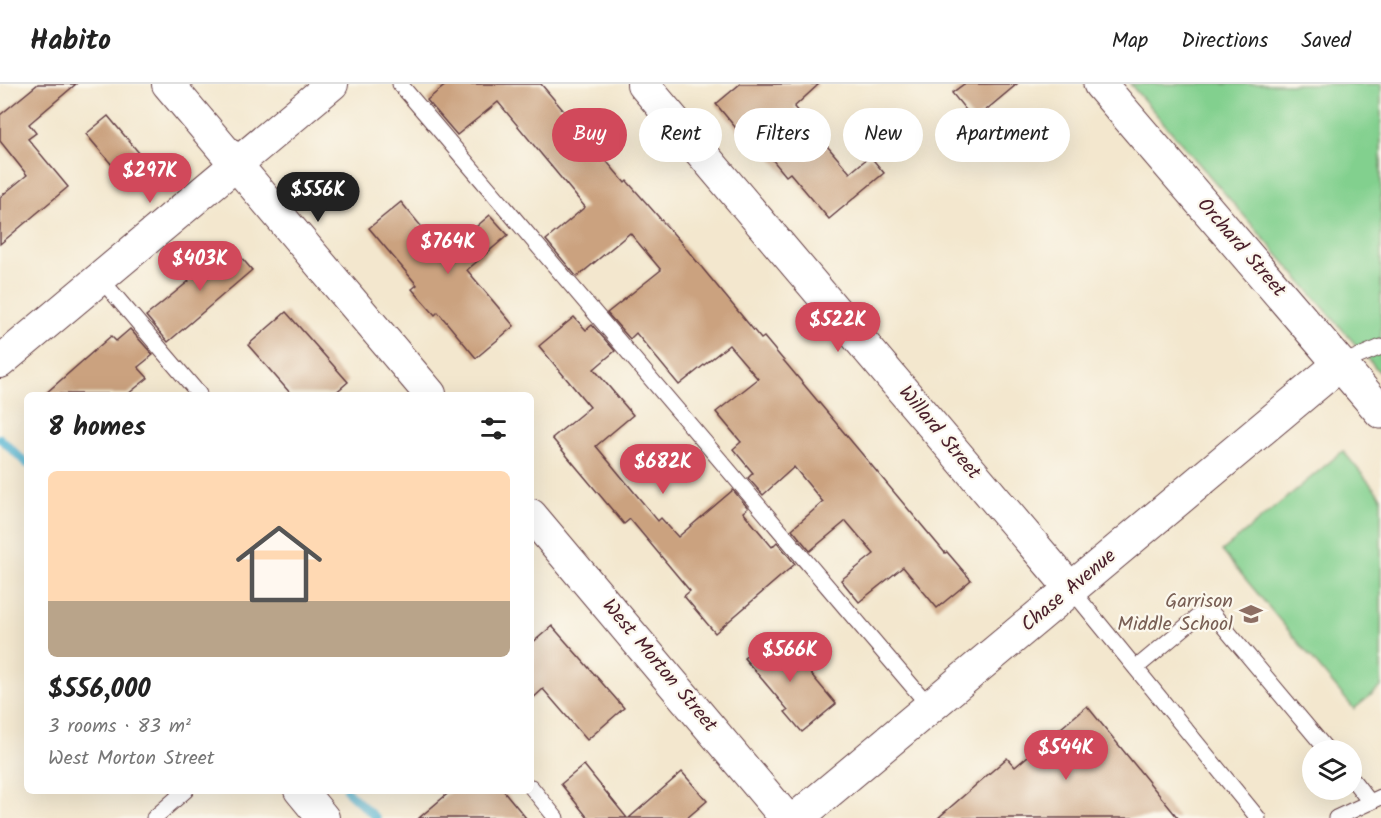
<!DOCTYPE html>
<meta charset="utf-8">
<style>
:root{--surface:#fff;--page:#f2f2f2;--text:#222;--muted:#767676;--line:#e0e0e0;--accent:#d1495b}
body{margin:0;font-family:Kalam,sans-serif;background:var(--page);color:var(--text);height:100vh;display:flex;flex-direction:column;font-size:22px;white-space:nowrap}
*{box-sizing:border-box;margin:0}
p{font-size:20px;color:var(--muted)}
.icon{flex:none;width:33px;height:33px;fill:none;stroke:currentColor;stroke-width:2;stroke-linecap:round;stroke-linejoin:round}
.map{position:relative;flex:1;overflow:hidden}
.details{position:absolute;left:24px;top:308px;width:510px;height:402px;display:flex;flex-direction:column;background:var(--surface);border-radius:9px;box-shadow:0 6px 24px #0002}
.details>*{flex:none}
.guide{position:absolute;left:552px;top:24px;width:570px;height:54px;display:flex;gap:12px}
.fabs{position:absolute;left:1302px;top:656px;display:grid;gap:12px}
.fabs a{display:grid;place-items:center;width:60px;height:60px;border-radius:50%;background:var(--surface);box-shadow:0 6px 24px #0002;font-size:30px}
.price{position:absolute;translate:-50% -51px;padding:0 14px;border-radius:21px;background:var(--accent);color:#fff;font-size:20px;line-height:39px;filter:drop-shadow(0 2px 3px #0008)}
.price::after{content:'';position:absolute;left:50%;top:36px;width:18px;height:14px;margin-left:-9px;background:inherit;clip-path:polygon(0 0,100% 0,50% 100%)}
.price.active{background:#222;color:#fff}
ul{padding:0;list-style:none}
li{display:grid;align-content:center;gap:12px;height:318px;padding:0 24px}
li span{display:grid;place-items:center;height:186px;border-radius:9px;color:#555}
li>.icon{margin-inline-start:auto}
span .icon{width:108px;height:108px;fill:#fffc;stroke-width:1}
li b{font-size:26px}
h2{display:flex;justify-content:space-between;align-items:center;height:72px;padding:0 24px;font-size:26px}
.tag{padding:0 21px;border-radius:27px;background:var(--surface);box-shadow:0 6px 24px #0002;font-size:21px;line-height:54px}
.tag.active{background:var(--accent);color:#fff}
header{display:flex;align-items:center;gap:36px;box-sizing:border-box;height:84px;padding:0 30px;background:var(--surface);border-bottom:2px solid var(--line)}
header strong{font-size:28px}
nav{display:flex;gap:33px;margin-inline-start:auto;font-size:21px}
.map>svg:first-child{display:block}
.green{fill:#82d08e;stroke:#66785c;stroke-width:1.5}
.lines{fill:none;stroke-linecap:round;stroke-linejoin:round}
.stream{stroke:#55b6d4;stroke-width:8}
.building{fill:#cba27f}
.service-casing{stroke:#633d43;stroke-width:17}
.minor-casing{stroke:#633d43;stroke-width:34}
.tertiary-casing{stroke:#633d43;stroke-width:35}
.service{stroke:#fff;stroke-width:15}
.minor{stroke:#fff;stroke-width:32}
.tertiary{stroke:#fff;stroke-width:33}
.labels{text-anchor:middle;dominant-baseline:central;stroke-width:4.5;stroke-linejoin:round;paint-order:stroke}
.street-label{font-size:20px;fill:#4a1f2b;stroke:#fbf7ec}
.education-label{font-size:20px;fill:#785e54;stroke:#fbf7ec;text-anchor:end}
</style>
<header>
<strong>Habito</strong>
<nav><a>Map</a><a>Directions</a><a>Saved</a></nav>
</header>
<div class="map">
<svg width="1381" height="734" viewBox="0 0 1381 734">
<rect width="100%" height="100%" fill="#fbf7ec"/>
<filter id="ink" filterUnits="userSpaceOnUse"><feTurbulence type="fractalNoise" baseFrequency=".0167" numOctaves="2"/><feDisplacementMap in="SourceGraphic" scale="12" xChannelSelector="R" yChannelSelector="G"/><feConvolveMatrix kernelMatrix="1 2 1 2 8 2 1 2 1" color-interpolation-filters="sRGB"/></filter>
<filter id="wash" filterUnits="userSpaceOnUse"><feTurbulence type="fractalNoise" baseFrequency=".008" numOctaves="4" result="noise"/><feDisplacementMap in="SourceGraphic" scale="24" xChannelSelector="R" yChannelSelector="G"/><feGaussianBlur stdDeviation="1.35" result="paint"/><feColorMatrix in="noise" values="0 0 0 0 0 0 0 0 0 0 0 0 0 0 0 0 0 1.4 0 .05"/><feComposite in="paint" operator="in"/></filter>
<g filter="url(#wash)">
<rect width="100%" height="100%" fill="#f3e7ce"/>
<g class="green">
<path d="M1130,0H1381V290Z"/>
<path d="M1343,367L1381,413V603L1354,625L1222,467Z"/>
</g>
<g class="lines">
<g class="stream">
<path d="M0,354L27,380"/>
<path d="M346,706L376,734"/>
</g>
</g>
<g id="blocks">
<g class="building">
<path d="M38,0H76L29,40L36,49L28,55L68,103L0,160V113L27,91L0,57V31Z"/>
<path d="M447,0H541L625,99L627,97L679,156L761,255L764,253L945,469L947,468L971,496L937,524L903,483L859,518L841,496L874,470L846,437L810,467L792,445L823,418L794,383L763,411L748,394L753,389L733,365L741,358L716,328L758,295L729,261L679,301L636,249L630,255L607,229L661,186L630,149L577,193L546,156L585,123L498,18L457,51L427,16Z"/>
<path d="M740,0H819L794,23L850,89L870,72L884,89L829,135L790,89L786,92L746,44L740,49L716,20Z"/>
<path d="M964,0H1017L974,36L952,9Z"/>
<path d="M108,32L150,82L128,100L86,50Z"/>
<path d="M401,118L444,170L490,131L508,151L467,186L514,242L476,274L438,228L435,231L412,205L417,201L369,144Z"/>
<path d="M228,158L252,186L168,258L146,232L189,197L186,194Z"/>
<path d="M286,228L348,298L334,310H291L248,261Z"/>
<path d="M574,233L586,246L592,241L615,267L594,285L633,331L596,362L658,437L661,434L678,453L733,406L748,424L743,428L772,463L777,458L795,480L715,549L684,512L690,507L630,435L624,440L552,354L590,323L539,262Z"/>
<path d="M130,245L153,271L138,283L148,294L128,310H45L111,252L116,257Z"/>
<path d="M552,542L624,624L587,656L543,605L531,616V560Z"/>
<path d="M773,551L781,561L784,558L836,620L802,648L785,628L788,626L744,574Z"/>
<path d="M1087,622L1178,734H938L1007,674L1015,683Z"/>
<path d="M584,681L627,734H588L561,700Z"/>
<path d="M682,688L707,717L687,734H629Z"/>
<path d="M452,706H503L526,734H419Z"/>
</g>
</g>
</g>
<g filter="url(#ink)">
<use href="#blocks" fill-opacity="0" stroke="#633d43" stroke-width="1.5"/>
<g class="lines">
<g class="service-casing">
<g id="service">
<path d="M400,0L930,623"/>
<path d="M100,194L199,310"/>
<path d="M1340,280L1381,263"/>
<path d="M1071,505L1258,734"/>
<path d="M1136,584L1208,524L1327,666"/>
<path d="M1352,695L1370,718"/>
<path d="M531,703L556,734"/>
<path d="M154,734L186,706"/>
<path d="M1336,734L1381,713"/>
</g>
</g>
<g class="minor-casing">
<g id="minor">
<path d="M168,0L430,310"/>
<path d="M643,0L1071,505"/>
<path d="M0,278L332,0"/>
<path d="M531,431L786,734"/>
<path d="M300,706L323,734"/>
</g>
</g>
<g class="tertiary-casing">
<g id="tertiary">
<path d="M1100,0L1381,328"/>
<path d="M797,734L1340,280"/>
</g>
</g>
<use href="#service" class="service"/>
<use href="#minor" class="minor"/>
<use href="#tertiary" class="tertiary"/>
</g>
</g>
<defs>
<g id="school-bare" transform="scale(1.8)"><path d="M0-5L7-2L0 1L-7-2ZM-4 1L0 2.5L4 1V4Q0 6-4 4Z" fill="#8d6e63" stroke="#fbf7ec" stroke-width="2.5" paint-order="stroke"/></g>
</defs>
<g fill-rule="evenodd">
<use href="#school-bare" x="1251" y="530"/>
</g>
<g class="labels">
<g class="street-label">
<text transform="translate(1241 164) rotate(49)">Orchard Street</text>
<text transform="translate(939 349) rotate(50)">Willard Street</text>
<text transform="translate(1069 507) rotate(-40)">Chase Avenue</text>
<text transform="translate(659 582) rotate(50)">West Morton Street</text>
</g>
<g class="education-label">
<text x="1233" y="518">Garrison<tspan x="1233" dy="23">Middle School</tspan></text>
</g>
</g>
</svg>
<div class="fabs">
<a><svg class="icon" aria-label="layers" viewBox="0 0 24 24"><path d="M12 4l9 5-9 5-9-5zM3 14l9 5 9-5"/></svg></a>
</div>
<b class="price" style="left:150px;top:120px">$297K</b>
<b class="price active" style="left:318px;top:139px">$556K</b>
<b class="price" style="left:448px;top:191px">$764K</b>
<b class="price" style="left:200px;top:208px">$403K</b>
<b class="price" style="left:838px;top:269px">$522K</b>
<b class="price" style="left:663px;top:411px">$682K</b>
<b class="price" style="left:790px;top:599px">$566K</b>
<b class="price" style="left:1066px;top:697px">$544K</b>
<div class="guide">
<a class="tag active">Buy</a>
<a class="tag">Rent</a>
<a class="tag">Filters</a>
<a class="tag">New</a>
<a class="tag">Apartment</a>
</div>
<section class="details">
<h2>8 homes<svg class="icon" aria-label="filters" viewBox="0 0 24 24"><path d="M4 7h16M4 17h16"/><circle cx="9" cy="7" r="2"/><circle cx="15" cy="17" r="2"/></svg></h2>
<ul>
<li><span style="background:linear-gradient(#ffd9b3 70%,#b9a48a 0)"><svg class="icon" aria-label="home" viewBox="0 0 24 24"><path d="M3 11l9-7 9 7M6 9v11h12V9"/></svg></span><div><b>$556,000</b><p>3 rooms · 83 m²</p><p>West Morton Street</p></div></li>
</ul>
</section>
</div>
